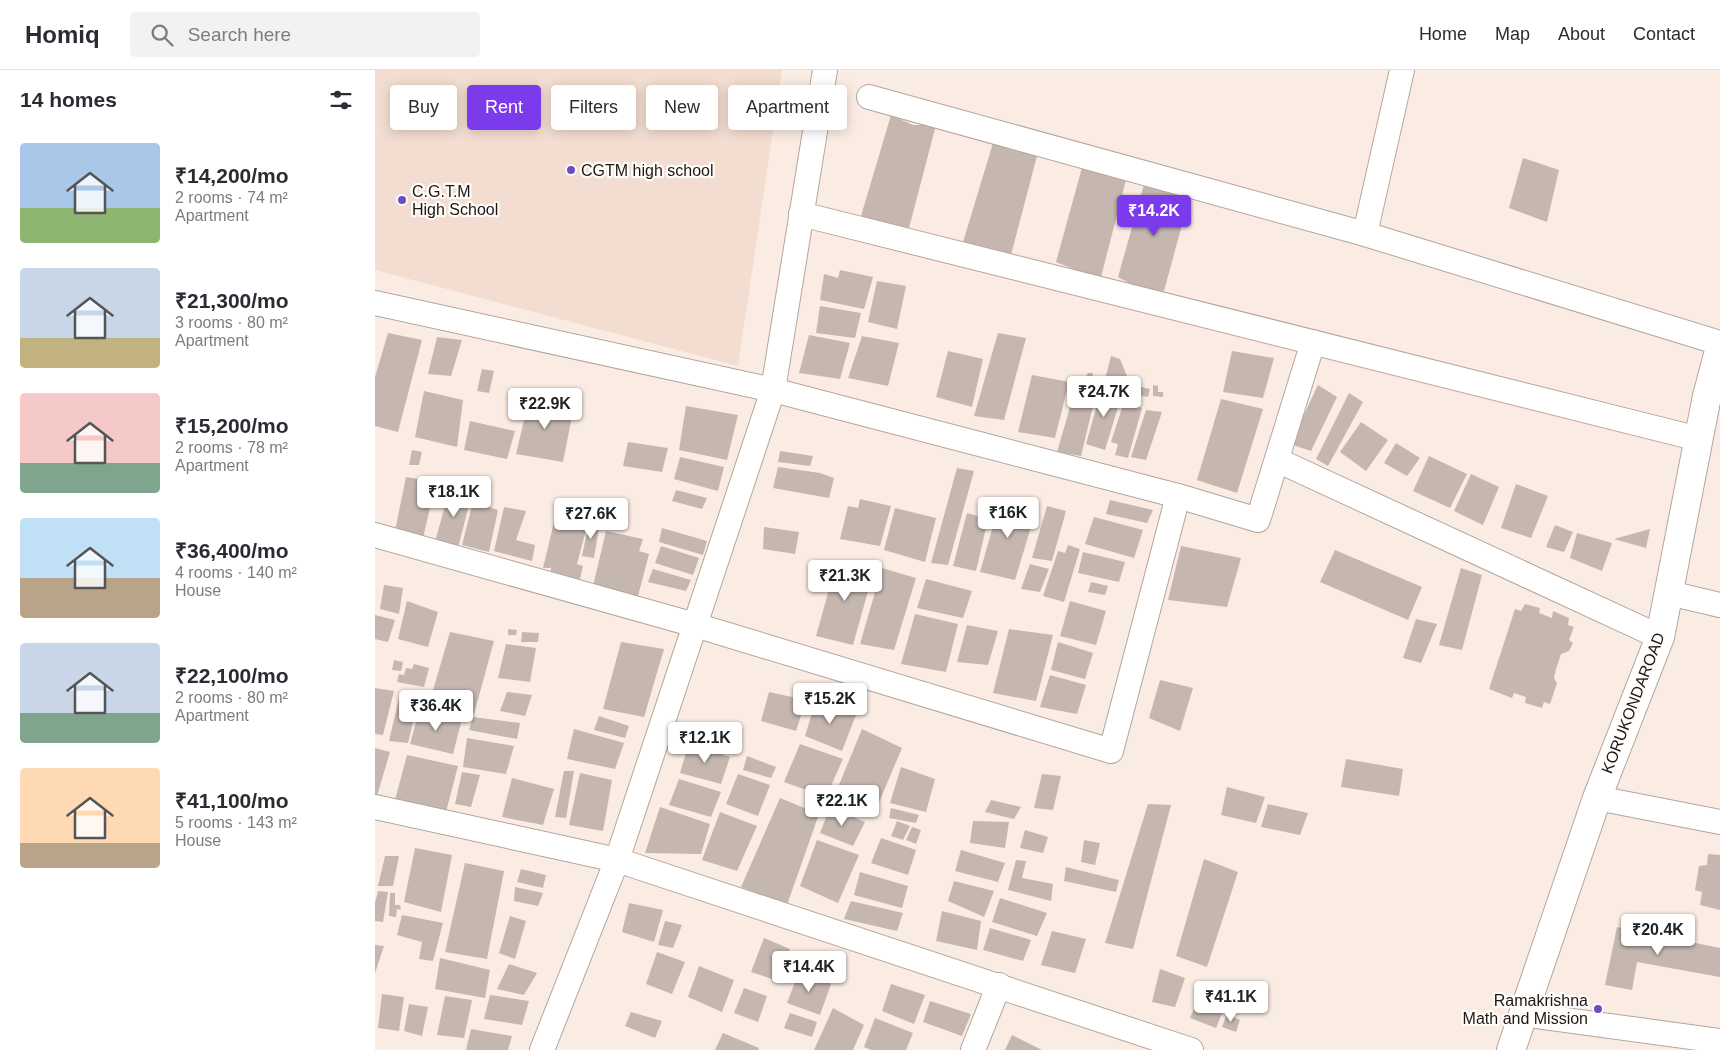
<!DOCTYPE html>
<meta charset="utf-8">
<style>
:root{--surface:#fff;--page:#f2f2f3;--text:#2b2b33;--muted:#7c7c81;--line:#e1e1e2;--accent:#7c3aed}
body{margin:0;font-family:Arial,sans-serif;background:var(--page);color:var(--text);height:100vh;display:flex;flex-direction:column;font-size:19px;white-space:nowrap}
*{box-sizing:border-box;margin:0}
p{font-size:16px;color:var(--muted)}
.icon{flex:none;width:28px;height:28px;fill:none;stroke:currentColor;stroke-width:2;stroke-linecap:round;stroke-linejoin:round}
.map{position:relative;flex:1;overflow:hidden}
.details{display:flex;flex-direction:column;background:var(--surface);width:375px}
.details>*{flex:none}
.hud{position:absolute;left:15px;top:15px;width:475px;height:45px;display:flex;gap:10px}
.price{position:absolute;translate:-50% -42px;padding:0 11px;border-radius:5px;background:#fff;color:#222;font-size:16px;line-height:32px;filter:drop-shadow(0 1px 2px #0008)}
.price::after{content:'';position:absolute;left:50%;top:30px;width:15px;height:11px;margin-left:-8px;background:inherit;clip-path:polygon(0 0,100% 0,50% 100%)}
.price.on{background:var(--accent);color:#fff}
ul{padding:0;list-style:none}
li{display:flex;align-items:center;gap:15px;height:125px;padding:0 20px}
li span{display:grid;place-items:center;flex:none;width:140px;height:100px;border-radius:5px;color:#555}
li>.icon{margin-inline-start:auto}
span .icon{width:60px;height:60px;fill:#fffc;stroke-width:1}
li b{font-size:21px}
h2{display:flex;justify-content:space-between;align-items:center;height:60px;padding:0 20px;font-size:21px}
.chip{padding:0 18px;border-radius:5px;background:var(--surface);box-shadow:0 2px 12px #0003;font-size:18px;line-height:45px}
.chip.on{background:var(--accent);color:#fff}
header{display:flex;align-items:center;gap:30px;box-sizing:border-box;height:70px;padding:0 25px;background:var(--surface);border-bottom:1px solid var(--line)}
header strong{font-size:24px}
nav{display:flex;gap:28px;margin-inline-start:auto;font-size:18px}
.search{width:350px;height:45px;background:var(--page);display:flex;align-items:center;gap:12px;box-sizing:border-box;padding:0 18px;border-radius:5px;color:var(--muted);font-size:19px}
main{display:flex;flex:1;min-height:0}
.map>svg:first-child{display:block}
.built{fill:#f3ddd0}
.building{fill:#c5b7af}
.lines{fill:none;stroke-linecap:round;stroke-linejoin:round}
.minor-casing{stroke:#b3a59d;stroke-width:26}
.major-casing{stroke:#b3a59d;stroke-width:30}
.minor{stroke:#fff;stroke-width:24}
.major{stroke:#fff;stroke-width:28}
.poi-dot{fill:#6d4dc6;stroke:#fffcfa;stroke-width:2}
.labels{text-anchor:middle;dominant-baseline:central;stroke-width:4.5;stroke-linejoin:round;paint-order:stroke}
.poi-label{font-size:16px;fill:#1c1714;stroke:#fffcfa;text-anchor:start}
.street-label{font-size:16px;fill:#1c1714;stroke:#fffcfa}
</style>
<header>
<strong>Homiq</strong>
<div class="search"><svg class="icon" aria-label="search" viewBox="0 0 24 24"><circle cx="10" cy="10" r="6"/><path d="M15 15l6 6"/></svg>Search here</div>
<nav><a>Home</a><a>Map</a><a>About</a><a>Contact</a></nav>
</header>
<main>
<section class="details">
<h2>14 homes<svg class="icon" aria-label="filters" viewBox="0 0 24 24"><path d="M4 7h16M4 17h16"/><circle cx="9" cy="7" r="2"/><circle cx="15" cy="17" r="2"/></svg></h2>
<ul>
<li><span style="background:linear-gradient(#a9c7e8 65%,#8fb573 0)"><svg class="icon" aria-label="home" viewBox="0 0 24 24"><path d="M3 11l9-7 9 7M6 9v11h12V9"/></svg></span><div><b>₹14,200/mo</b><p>2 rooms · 74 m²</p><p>Apartment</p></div></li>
<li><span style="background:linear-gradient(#c9d6e8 70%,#c2b280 0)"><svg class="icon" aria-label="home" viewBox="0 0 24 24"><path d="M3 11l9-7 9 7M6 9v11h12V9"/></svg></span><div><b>₹21,300/mo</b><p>3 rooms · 80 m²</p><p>Apartment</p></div></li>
<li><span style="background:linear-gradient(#f6c9c9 70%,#7fa58c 0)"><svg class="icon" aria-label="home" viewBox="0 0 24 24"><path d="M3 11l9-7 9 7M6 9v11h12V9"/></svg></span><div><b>₹15,200/mo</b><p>2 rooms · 78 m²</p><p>Apartment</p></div></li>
<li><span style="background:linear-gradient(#bfe0f5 60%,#b9a48a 0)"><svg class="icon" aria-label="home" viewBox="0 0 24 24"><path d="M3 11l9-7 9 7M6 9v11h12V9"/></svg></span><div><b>₹36,400/mo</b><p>4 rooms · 140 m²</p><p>House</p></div></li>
<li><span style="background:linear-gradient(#c9d6e8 70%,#7fa58c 0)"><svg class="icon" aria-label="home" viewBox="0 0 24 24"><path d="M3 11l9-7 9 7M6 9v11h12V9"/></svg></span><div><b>₹22,100/mo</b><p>2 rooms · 80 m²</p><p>Apartment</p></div></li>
<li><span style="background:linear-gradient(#ffd9b3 75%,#b9a48a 0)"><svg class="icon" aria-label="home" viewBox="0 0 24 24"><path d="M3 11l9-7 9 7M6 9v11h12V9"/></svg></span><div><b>₹41,100/mo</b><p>5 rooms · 143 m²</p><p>House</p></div></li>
</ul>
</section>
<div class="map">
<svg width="1345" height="980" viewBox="0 0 1345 980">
<rect width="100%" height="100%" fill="#fbece3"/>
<path class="built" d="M0,0H407L363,296L0,200Z"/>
<g class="building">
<path d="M516,45L538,55H561L534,158L510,156L486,146Z"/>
<path d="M618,73L639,81L663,82L636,185L588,172Z"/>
<path d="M1148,88L1184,100L1172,152L1134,138Z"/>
<path d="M708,94L752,106L726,207L703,201L681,192Z"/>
<path d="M770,111L816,122L789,221L765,219L743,207Z"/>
<path d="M465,200L498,207L489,239L445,230L449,204L463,208Z"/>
<path d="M502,211L531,216L522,259L493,252Z"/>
<path d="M445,236L486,243L480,268L441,263Z"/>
<path d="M13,263L47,270L23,362L0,356V307Z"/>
<path d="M623,263L651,268L629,350L599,346Z"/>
<path d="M434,265L475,273L465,309L424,303Z"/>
<path d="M487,266L524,273L513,316L473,308Z"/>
<path d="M62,267L87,270L76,306L53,304Z"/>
<path d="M573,281L608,289L597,337L561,327Z"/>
<path d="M857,281L899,288L888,328L848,322Z"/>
<path d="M736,286L745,289L752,306L748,314L729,313Z"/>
<path d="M107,299L119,301L114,323L102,321Z"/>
<path d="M713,303H718L716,317L705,315Z"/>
<path d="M657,305L694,312L680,368L643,362Z"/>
<path d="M755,314L775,319L773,327L753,323Z"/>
<path d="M778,315L783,316V322H788V327L778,326Z"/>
<path d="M943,315L962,327L936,381L915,374Z"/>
<path d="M727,317L747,324L730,380L711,374Z"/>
<path d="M49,321L88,330L82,377L40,367Z"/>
<path d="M974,323L988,332L953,396L941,389Z"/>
<path d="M698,327L719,332L706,386L682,382Z"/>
<path d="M154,329L199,336L188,392L141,384Z"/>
<path d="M846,329L888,339L862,423L822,410Z"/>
<path d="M749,332L767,338L753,388L740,385L743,374L736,372Z"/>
<path d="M311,336L363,345L352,390L304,380Z"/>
<path d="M771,340L787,342L771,390L756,387Z"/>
<path d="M95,351L140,361L132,389L89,380Z"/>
<path d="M986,352L1013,370L991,401L965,382Z"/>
<path d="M253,372L293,378L287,402L248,396Z"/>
<path d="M1021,373L1045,388L1032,406L1009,393Z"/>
<path d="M37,380L47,382L44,395H34Z"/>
<path d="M405,381L438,386L435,396L403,392Z"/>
<path d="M1054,386L1092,404L1075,438L1038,421Z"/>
<path d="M305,387L349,397L343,421L299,409Z"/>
<path d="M403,397L445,403L459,408L454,428L398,418Z"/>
<path d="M582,398L599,401L573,495L556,493Z"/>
<path d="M1096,404L1124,417L1108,455L1079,441Z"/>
<path d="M31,407L61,412L48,468L20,461Z"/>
<path d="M1141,414L1173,426L1156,468L1126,458Z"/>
<path d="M75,417L97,423L83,478L60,472Z"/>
<path d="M301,420L332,428L327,439L297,431Z"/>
<path d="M626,428L662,437L640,510L605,502Z"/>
<path d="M485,429L516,436L505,476L465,469L473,436L483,438Z"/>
<path d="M735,430L778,440L772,453L731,444Z"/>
<path d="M98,432L123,440L114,482L87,475Z"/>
<path d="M672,436L691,441L677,491L657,488Z"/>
<path d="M129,437L151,441L141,470L160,475L157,491L119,481Z"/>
<path d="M520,438L561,448L550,492L509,480Z"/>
<path d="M592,443L613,449L601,501L578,496Z"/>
<path d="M719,447L768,460L759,488L710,474Z"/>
<path d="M180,448L212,456L202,494L208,496L205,509L176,504V498H168Z"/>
<path d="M214,453H225L219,488L207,486Z"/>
<path d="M1180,455L1198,462L1189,482L1171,477Z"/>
<path d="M389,457L424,462L420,484L388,479Z"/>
<path d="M287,458L332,471L328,485L284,472Z"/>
<path d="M1275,459L1271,478L1239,469Z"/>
<path d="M231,461L268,469L264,481L274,484L263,526L218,516Z"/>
<path d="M1202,463L1237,473L1227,501L1195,488Z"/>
<path d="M693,475L705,479L689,532L668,526L683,481L690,483Z"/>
<path d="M286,476L324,488L318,505L280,493Z"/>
<path d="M806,476L866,488L852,537L793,530Z"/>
<path d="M960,480L1047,517L1033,550L945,512Z"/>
<path d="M708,482L750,492L744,512L703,503Z"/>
<path d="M462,491L500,496L478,575L441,566Z"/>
<path d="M655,494L674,499L665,522L646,519Z"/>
<path d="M507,498L541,508L519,580L485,574Z"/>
<path d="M1086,498L1107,505L1087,580L1064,575Z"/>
<path d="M278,499L316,510L311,521L273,512Z"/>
<path d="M551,509L597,521L588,548L542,538Z"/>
<path d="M716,512L733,516L730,525L713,522Z"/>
<path d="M9,515L28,518L24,544L5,539Z"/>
<path d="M32,531L63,542L53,577L23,569Z"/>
<path d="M695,531L731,541L721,575L685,566Z"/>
<path d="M1150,534L1165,538L1164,543L1177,548L1178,541L1194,548L1193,555L1199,557L1194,570L1198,573L1194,581L1186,584L1181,599L1179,608L1182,613L1175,634L1169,632L1167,638L1150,633L1151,627L1139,623L1137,628L1114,619L1140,539L1146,541Z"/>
<path d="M540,544L583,554L571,602L526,594Z"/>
<path d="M0,545L20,550L13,572L0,569Z"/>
<path d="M1041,549L1062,554L1046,593L1028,588Z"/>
<path d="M592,555L623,561L613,595L582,592Z"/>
<path d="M133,559L142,560L141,565H133Z"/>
<path d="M634,559L678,565L661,631L618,623Z"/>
<path d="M75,562L119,571L99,644L54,634Z"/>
<path d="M147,562L164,563L163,572H146Z"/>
<path d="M246,572L289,579L269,647L228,639Z"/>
<path d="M683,572L718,583L710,609L676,600Z"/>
<path d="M131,574L161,578L155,612L123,608Z"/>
<path d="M19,590L28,592L26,601L17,600Z"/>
<path d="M39,594L54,598L49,617L22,612L24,604L29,605L31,598L37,599Z"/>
<path d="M675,605L711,615L702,644L665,637Z"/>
<path d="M785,610L818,618L805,661L774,648Z"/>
<path d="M0,618L19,621L8,665L0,664Z"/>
<path d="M132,622L157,625L150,646L125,641Z"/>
<path d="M394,622L431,630L421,661L386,651Z"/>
<path d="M25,624L44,628L33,673L14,671Z"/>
<path d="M441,630L481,645L467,681L430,666Z"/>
<path d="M44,641L87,649L78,684L35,674Z"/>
<path d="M224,646L254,656L250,668L219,660Z"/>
<path d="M98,647L145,653L142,669L94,660Z"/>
<path d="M199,659L249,673L240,699L192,689Z"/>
<path d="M487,659L527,678L499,744L459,727Z"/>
<path d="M92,668L139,676L131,704L88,697Z"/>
<path d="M314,673L355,687L346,714L305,703Z"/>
<path d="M425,674L468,689L451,727L409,712Z"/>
<path d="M0,678L15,682L2,726H0Z"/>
<path d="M32,685L83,696L71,742L20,730Z"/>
<path d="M372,686L401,697L396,708L368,700Z"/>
<path d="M971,689L1028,699L1024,726L966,717Z"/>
<path d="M526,697L560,709L551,742L515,733Z"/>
<path d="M189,701H199L191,748L180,747Z"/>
<path d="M87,702L105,705L96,737L80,734Z"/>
<path d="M205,703L237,710L228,761L194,755Z"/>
<path d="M363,704L395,715L383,746L351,734Z"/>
<path d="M667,704L686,706L678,740L659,738Z"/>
<path d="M137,708L179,719L168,755L127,747Z"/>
<path d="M304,709L346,722L336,747L294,735Z"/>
<path d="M852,717L890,727L881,753L846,745Z"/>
<path d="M405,728L444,744L412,835L366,817Z"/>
<path d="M616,730L646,737L639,749L610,742Z"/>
<path d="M773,734L796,735L758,879L730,873Z"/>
<path d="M893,734L933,743L925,765L886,757Z"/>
<path d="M285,737L335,754L326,784L270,783Z"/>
<path d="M455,737L490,752L478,776L445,763Z"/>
<path d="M516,738L544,745L541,753L514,748Z"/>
<path d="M345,742L382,756L362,801L327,790Z"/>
<path d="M522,751L535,756L528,770L516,766Z"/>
<path d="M598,751L634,752L630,778L595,773Z"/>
<path d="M537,757L546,760L541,774L531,770Z"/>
<path d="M650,760L673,767L668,783L645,778Z"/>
<path d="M506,768L541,780L533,805L496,793Z"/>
<path d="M442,770L484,785L463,833L425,816Z"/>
<path d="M709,770L725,773L720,795L706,792Z"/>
<path d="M40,778L77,785L66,842L29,832Z"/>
<path d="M586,780L630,793L623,812L580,801Z"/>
<path d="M1333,784L1345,785V840L1325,835L1327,822L1320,820L1324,796L1332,795Z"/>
<path d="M10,786H24L18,816H3Z"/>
<path d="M829,789L863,802L832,897L801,886Z"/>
<path d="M641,790L651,791L647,808L678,814L676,831L633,820Z"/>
<path d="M90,793L129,801L112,889L70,882Z"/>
<path d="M691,797L744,810L741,822L689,811Z"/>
<path d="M146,799L171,805L168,818L142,812Z"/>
<path d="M485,802L533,816L527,838L479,825Z"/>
<path d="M579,811L619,821L609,847L573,831Z"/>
<path d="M140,817L168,823L163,836L139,831Z"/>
<path d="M3,821L13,822L8,852L0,851V833Z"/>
<path d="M15,823H20V835H25L26,840L22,839L21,847L14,846Z"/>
<path d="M625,828L672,843L662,866L617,852Z"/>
<path d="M476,831L528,843L522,861L469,849Z"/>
<path d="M254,833L288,840L279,872L247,862Z"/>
<path d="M567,841L606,851L602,880L561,871Z"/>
<path d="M27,845L68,853L58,891L44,889L47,872L22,865Z"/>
<path d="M135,846L151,851L140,889L124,883Z"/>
<path d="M290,851L307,855L298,878L283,875Z"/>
<path d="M1242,857L1345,878V907L1262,892L1257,920L1230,915Z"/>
<path d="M615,858L656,870L648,891L608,880Z"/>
<path d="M677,861L711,869L700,903L666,895Z"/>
<path d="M389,868L415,879L400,910L376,902Z"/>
<path d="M0,875L9,876L0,903Z"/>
<path d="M282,882L310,892L297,924L271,914Z"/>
<path d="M65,888L115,900L110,928L60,919Z"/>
<path d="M134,894L162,903L149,925L122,919Z"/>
<path d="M324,896L359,910L347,942L313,927Z"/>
<path d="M425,899L456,914L445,945L412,933Z"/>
<path d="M785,899L810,908L800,937L777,932Z"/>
<path d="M516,914L550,925L539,954L507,941Z"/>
<path d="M369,918L392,926L383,952L359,943Z"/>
<path d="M7,924L29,927L24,961L3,958Z"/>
<path d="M115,925L154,931L147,955L109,949Z"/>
<path d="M70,926L97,930L89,968L62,965Z"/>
<path d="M824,927L850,936L841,958L815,948Z"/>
<path d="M555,931L596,944L587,966L548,952Z"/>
<path d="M34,934L53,937L47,966L29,961Z"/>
<path d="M458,938L489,955L478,980H439Z"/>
<path d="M256,942L287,951L280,968L250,956Z"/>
<path d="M415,943L442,952L437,967L409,958Z"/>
<path d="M852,944L865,950L861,962L847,957Z"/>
<path d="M500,948L538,963L531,980H496L489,977Z"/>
<path d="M96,959L137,966L133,980H91Z"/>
<path d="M348,963L384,978L383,980H340Z"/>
<path d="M637,965L667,980H630Z"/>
</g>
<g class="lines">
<g class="minor-casing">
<g id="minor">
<path d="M494,27L990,164L1345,273"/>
<path d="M426,144L1324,369"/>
<path d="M990,164L1027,0"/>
<path d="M0,233L398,320L803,426L883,450L938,272"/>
<path d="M902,390L1285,567"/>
<path d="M0,465L320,555L736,681L803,426"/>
<path d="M1294,523L1345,535"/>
<path d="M1222,728L1345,752"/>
<path d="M0,737L242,790L816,980"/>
<path d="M1147,944L1345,971"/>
<path d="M167,980L242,790L398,320L450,0"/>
<path d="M598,980L624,915"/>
</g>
</g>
<g class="major-casing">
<path id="major" d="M1136,980L1222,728L1285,567L1332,326L1345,277"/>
</g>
<use href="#minor" class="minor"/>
<use href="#major" class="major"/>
</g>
<g class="poi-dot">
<circle cx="196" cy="100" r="5"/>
<circle cx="27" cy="130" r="5"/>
<circle cx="1223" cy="939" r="5"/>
</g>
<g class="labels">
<g class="poi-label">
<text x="206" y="100">CGTM high school</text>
<text x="37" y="121">C.G.T.M<tspan x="37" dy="18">High School</tspan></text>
<text x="1213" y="930" text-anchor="end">Ramakrishna<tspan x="1213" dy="18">Math and Mission</tspan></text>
</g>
<g class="street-label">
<text transform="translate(1258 633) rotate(-69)">KORUKONDAROAD</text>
</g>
</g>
</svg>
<b class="price on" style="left:779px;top:167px">₹14.2K</b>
<b class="price" style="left:729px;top:348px">₹24.7K</b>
<b class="price" style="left:170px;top:360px">₹22.9K</b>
<b class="price" style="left:79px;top:448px">₹18.1K</b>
<b class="price" style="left:633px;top:469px">₹16K</b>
<b class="price" style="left:216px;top:470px">₹27.6K</b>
<b class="price" style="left:470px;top:532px">₹21.3K</b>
<b class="price" style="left:455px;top:655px">₹15.2K</b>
<b class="price" style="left:61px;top:662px">₹36.4K</b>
<b class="price" style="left:330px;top:694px">₹12.1K</b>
<b class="price" style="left:467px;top:757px">₹22.1K</b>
<b class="price" style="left:1283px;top:886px">₹20.4K</b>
<b class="price" style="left:434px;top:923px">₹14.4K</b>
<b class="price" style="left:856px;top:953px">₹41.1K</b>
<div class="hud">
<a class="chip">Buy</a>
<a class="chip on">Rent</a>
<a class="chip">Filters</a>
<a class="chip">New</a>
<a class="chip">Apartment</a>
</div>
</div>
</main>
